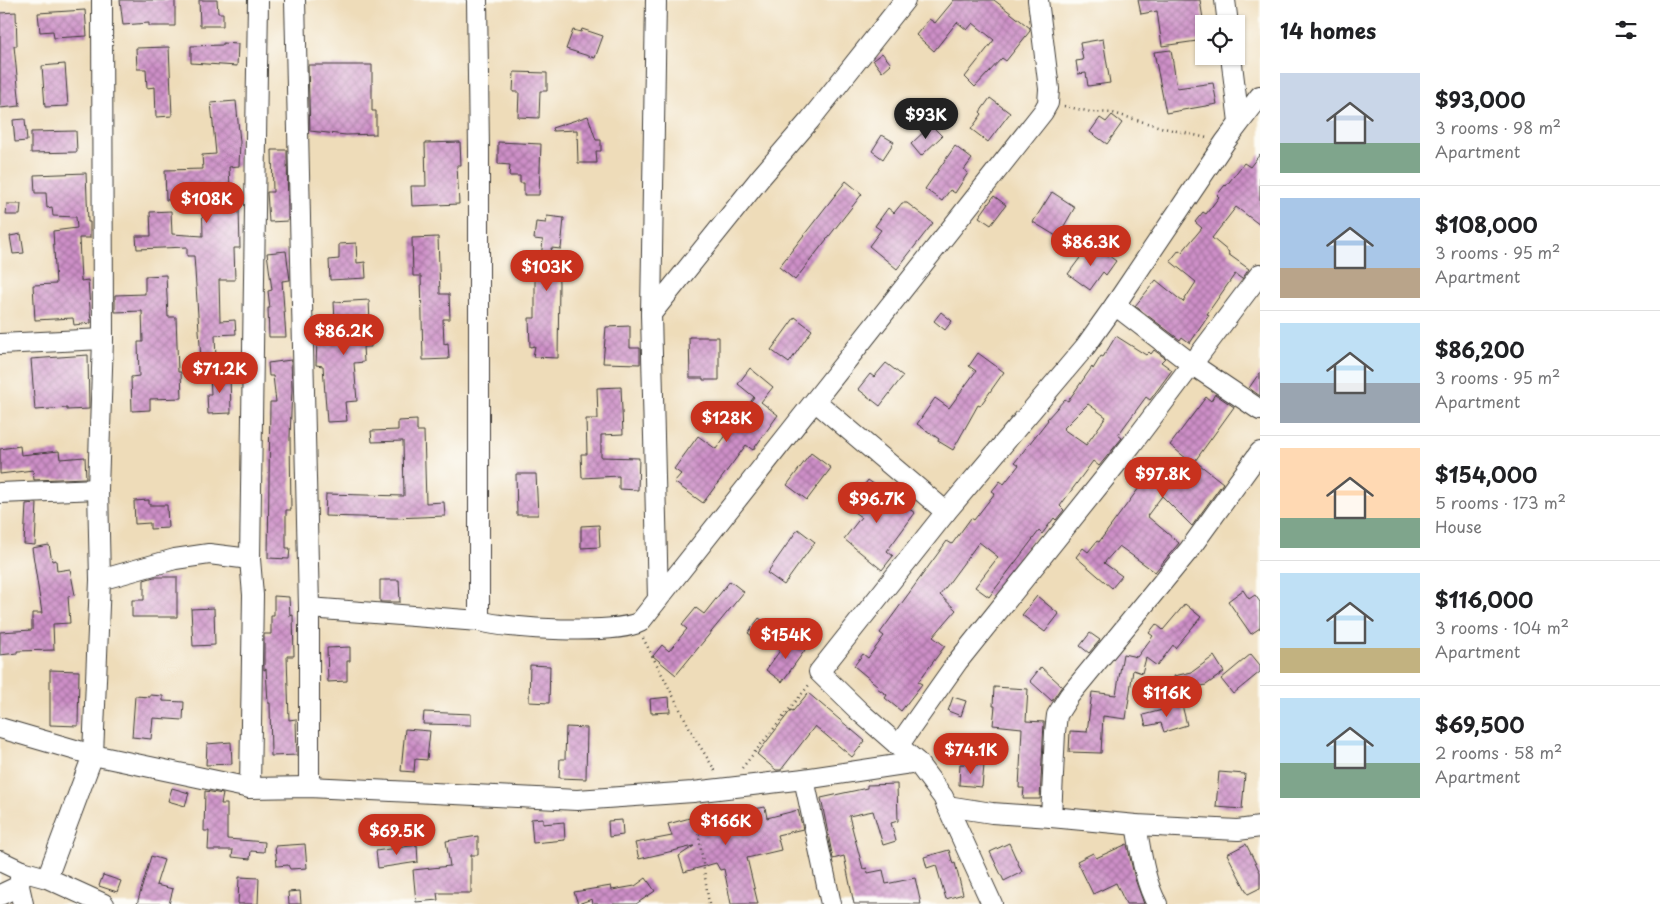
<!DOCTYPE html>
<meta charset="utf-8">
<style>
:root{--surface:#fff;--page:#f6f6f6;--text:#202124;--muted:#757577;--line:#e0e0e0;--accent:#c8321e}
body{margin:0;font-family:"Playpen Sans",sans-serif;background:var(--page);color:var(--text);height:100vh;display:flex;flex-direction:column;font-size:19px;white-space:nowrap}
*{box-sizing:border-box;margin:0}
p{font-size:16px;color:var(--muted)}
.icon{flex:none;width:28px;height:28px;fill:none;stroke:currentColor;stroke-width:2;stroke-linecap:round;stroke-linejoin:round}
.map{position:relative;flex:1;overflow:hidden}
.drawer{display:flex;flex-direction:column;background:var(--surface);width:400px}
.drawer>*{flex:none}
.controls{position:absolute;left:1195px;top:15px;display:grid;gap:10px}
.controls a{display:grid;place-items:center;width:50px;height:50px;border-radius:0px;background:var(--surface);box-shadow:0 1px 4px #0004;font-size:25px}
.price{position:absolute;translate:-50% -42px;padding:0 11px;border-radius:18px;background:var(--accent);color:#fff;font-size:16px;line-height:32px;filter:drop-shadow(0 1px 2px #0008)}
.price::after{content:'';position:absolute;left:50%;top:30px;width:15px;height:11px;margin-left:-8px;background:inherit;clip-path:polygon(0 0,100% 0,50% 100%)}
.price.selected{background:#222;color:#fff}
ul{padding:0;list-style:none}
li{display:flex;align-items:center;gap:15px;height:125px;padding:0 20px}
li+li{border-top:1px solid var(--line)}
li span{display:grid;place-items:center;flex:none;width:140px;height:100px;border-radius:0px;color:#555}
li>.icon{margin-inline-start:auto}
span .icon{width:60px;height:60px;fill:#fffc;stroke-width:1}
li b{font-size:21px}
h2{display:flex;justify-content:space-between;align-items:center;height:60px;padding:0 20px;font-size:21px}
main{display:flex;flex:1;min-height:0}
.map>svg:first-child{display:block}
.building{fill:url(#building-cross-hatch);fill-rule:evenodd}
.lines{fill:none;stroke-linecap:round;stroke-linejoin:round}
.minor-casing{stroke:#3c3934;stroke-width:22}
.path{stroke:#3c3934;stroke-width:2.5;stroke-dasharray:1 4;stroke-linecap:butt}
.minor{stroke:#fff;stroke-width:20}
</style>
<main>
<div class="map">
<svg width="1260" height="904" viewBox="0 0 1260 904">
<defs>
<pattern id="building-cross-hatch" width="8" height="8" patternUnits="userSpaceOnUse" patternTransform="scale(1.25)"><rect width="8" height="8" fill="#cd8fc7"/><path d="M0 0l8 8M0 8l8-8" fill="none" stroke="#a674a1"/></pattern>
</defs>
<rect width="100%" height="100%" fill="#fdfcf7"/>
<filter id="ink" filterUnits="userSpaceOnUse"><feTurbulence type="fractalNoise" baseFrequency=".02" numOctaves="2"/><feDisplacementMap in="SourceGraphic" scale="10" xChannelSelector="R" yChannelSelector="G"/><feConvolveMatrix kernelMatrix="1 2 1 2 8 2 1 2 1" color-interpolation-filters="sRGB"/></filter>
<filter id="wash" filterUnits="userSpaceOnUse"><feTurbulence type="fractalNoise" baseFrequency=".0096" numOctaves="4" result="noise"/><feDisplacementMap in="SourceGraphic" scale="20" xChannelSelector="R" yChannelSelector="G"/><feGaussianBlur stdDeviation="1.12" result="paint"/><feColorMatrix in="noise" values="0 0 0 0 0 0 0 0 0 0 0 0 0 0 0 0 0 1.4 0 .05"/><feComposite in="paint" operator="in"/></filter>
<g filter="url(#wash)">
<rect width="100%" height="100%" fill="#eedcb9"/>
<g id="blocks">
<g class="building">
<path d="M120,0H175V26H149V23L123,25Z"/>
<path d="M199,0H217L218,13H223V26H200Z"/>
<path d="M954,0H994L1030,28V31L1006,61L1002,58L975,87L965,77L994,40L973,23L967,30L957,22L934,51L916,35L929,19L935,23Z"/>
<path d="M1138,0H1200L1204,25V40L1162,46L1157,11L1141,14Z"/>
<path d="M85,10L87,36L54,38L53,31L40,32L38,13Z"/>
<path d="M16,12L17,46H14L20,106L0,108V13Z"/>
<path d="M582,29L603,36L595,58L566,49L573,30L581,32Z"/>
<path d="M1103,39L1110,83L1088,86L1086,73L1078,74L1076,61L1083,60L1080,43Z"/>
<path d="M223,43L238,44L237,66L191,63V46L223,45Z"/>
<path d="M169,47L172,116L156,117L155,87L147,88L146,69H137L136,48Z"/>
<path d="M1171,50L1177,88L1213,83L1217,104L1166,113L1154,52Z"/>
<path d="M882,53L891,64L882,72L873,60Z"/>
<path d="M65,64L68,106L45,107L42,66Z"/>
<path d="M308,65H372V111H376V134L346,135L310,131Z"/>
<path d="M514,72L547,73V91H540L539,118L518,117L519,92H513Z"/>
<path d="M990,98L1010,113L988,142L971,129L982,114L980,112Z"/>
<path d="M236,101L240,142L239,166L229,167L231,209L239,208L240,248H234L235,280H219L220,321L235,320L236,334L215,335L216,359L201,360L194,256H187V247L137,249L136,236H151L150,212L171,211L172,234L203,236L202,199L166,200L165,170L203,169L202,155L216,154L211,103Z"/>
<path d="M1112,115L1122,123L1107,144L1090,132L1100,118L1106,122Z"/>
<path d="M588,116L596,140H601V151H596L597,163H578L577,130L553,131L552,128Z"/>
<path d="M25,119L27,141L15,142L13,120Z"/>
<path d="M931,125L942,136L921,156L911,144Z"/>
<path d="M76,131L77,152L31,153V132Z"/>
<path d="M882,135L894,142L883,159L872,151Z"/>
<path d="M460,142L461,165H457L459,204L412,206L411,186H426L425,143Z"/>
<path d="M498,142L541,144L539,195H524V183H520V176H509L510,165L498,164Z"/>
<path d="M955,146L972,159L964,170L968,173L955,193L950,190L942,201L925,189Z"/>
<path d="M272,150H287L288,221L269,222L267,192H273Z"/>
<path d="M1260,154V225L1236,207L1212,238L1229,252L1228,254L1249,269L1242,279L1235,274L1207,314L1209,315L1190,343L1182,337L1180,340L1135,306L1156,280L1183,302L1196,282L1170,261L1179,250L1182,252L1202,228L1195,222L1203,212L1206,214L1219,197L1217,195L1225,185L1226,186L1244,163L1250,167Z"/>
<path d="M86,173L88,222H90V238H79L81,281L88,280L91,323L74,325L73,318L35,320L33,285L56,284L53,231L77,228L76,217L53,216L52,207L47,208L46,193H35L34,175Z"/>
<path d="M846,181L862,194L795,280L779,267Z"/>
<path d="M1052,192L1075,207L1064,226L1067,228L1061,239L1033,222Z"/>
<path d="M994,196L1006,205L991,225L979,217Z"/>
<path d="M902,203H907L933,223L897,269L869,246L881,230L875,226L888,208L894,213Z"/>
<path d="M7,204H21L20,215H6Z"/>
<path d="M547,216L564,218L561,249L551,248L559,282L558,358L533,357L535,346L530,347L529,318H535V266L540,267L543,240L534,239L536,222L546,223Z"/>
<path d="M21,234L24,253L13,254L10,236Z"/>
<path d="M438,237L440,294H449L450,319H443L444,344L448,343L449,359L423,360L421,276H413L412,238Z"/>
<path d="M356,243L357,263L365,262L366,278L330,280L329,260L339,259V244Z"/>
<path d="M1088,247L1098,254L1101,250L1116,261L1106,275L1103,272L1090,290L1068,274Z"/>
<path d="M286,251L290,280L282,281L286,337H269L268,308H270L268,291L272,290L267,253Z"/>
<path d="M166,275L168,317H176L178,372H181L182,398L150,399V410L132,411L131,377L139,376L138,342H143L142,311L115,312V295L145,294V276Z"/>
<path d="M369,300L371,347H363L364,362L354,363L357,401L345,402L347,421L327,422L323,366L316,365L317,340L336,341L334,302Z"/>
<path d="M941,312L952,321L945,330L934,321Z"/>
<path d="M795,317L812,330L789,363L771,350Z"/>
<path d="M630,326V348H640V364L603,363L606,327Z"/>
<path d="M1116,336L1146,355L1149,352L1151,354L1154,350L1165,358L1161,362L1172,370L1150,400L1146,397L1118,435L1122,438L1099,466L1093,461L1060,506L1064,510L1056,520L1054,518L1042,534L1039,531L989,597L975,587L998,557L979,542L940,595L956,610L933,637L945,646L918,682L922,684L901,711L885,698L887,695L877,688L878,686L854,666L863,654L868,658L884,636L880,633L947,541L952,544L971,518L974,520L995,493L992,491L1000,481L1004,484L1019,465L1015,462L1048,420L1047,419L1065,399L1068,401L1092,367L1093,369L1101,356L1103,357ZM1088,404L1106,417L1086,445L1063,429Z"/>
<path d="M689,337H719V380H703V378H690Z"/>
<path d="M978,353L1004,372L980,406L978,405L953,450L938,441L939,439L917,424L935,398L949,408L976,371L969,366Z"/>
<path d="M88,355L89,409L67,410V408L35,410L31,359Z"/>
<path d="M291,360L292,388L290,437L291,510H286V548H290L289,559L268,558L270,402H276L273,376H269L268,363Z"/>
<path d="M886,363L903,376L880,406L858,389L870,374L874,377Z"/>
<path d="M750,368L773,387L761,402L778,415L753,450L746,445L703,503L674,482L681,474L674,469L698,436L716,449L754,397L738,384Z"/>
<path d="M1260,372V396L1249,388Z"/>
<path d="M230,373L231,413L208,414L207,394H211L210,374Z"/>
<path d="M621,387L623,434L601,435V457L639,458L638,490L619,489V476L582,478L581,454H587L586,419H598L597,388Z"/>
<path d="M1215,394L1234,407L1195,461L1223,483L1192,526L1162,496L1147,516L1179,543L1155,572L1119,546L1104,563L1122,576L1112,588L1076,557L1083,548L1088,552L1097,541L1099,542L1156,465L1174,477L1187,459L1170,445L1206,397L1211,401Z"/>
<path d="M417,420V431H424L426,503L444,502L445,516L395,518L325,516L326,494L404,496L403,441L372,442L371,431L398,430V421Z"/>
<path d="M20,446L21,455L59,451L60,459L85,457L86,478L34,480L33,470L0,474V449Z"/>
<path d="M811,453L831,468L807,500L787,485Z"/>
<path d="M516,474H536L538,515H517Z"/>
<path d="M868,480L915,513L887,551L893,556L882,570L844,539L861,517L848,508Z"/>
<path d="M149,500V505H167L168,528L150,529V523L135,524L134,501Z"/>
<path d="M37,503L35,545L24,544L26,504Z"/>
<path d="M599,525L600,547L581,548V526Z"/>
<path d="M798,529L815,542L784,585L767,573Z"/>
<path d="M49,545L52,561L56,560L57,571L70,569L75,595L68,596L70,623L53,624L54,650L17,651V653L0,655V632L32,630V613H42L32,548Z"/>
<path d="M154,577H177V617H132V600H144V580Z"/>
<path d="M380,580H399L400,602H380Z"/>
<path d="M730,581L744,592L676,675L653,656L662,645L669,651L687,629L682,625L696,608L704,614Z"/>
<path d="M1243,590L1249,599L1255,595L1260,602V628L1251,634L1228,601Z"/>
<path d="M274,596L289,597L290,616L293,615L294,656H287L289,720L296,719L297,755L271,756L270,703H268L266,669L264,670V634H271V616H274Z"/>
<path d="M1037,596L1059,614L1045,632L1022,615Z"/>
<path d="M1185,604L1201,617L1175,648L1173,645L1157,666L1146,658L1142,673L1133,670L1126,719L1103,716L1101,753L1069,752L1070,731L1087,732L1092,692L1116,695L1123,654L1137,657L1153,636L1149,633L1156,624L1163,630Z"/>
<path d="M214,608L215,645L193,646L191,609Z"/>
<path d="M759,618L770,626L759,641L748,633Z"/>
<path d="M1090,633L1100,640L1089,653L1080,646Z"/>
<path d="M789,638L805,650L782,682L766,670Z"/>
<path d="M350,647V661H347V681L328,682L327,648Z"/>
<path d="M1251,654L1260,665V672L1233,694L1221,679Z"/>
<path d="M1214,656L1224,672L1206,685L1177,692L1174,676L1192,672Z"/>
<path d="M530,665L550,666L549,703L529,702Z"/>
<path d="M1041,667L1062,686L1052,701L1030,681Z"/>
<path d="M50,670L79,671L78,726L50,725Z"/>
<path d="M994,687L1028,689L1026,721L1044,722L1040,799H1023L1024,788H1019L1022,728L993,725L995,706H993Z"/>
<path d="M808,693L865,741L852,757L815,726L781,770H776L757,754L791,710L793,711Z"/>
<path d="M150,695L163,696V701L184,702L183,720L153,718L151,739L132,737L135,696L150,697Z"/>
<path d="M669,697L670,712L651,713L650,699Z"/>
<path d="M953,697L966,701L961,716L948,711Z"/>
<path d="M1182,705L1187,725L1164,732L1161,723L1146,726L1143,715Z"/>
<path d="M424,712L471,714V725L423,724Z"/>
<path d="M566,727L587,728L586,779L559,778L560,759H565Z"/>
<path d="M405,729L430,731L427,760L415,759L414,772L401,771Z"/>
<path d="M231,742L232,764L206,765L207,744Z"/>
<path d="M960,764L984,765L982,787L959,785Z"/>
<path d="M1219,772L1245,774L1242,809L1216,807Z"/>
<path d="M897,784L898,821L891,823L896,841L883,845L873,811L849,816L863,869L867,868L868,873L883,870L886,884L915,878L921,904H854L844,856L833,859L821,798L867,788V785Z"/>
<path d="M172,788L189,793L185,806L168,801Z"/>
<path d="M205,791L223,794L221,804H227V839L265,842L264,852L251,851L250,859L232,857L233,850H208L209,831H204Z"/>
<path d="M765,807L767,818L798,810L803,829L777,835L781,850L747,858L758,904H731L724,869L720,870L716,863L684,872L679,856L694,846L639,859L635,843L672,836L668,824L690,818L693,826L740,814L739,812Z"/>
<path d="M543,818V824L564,822L565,840L533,843L531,819Z"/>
<path d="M622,820L623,835L609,837L608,821Z"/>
<path d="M478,836V855H471V893H437L438,900L416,902L413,870L450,866L446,841Z"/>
<path d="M1009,843L1022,872L1004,881L990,852Z"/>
<path d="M305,844L307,868L290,869L288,865L277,866L275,846Z"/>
<path d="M1127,844L1135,879L1144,904H1126L1116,883L1093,894L1077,861L1093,853L1096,858Z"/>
<path d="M1246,844L1260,872V888L1248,894L1227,854Z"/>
<path d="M417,845L418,862L378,868L376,851Z"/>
<path d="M949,850L953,864L955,863L963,894L946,899L936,865L927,868L924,857Z"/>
<path d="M151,856L164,860L156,885L173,889L169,904H137Z"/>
<path d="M103,875L121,881L117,892L99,886Z"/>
<path d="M239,877L259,878L258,904H238Z"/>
<path d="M646,878L655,891L636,904H593L592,899L578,904L574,892L611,886L612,890L635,886Z"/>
<path d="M300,891L301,904H289L288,892Z"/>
</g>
</g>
</g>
<g filter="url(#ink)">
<use href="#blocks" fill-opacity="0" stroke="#3c3934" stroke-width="1"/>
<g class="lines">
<g class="minor-casing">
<g id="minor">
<path d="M295,0L309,608V787"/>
<path d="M477,0L479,150V621"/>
<path d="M656,0L651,314L658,599"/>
<path d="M1225,0L1228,24"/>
<path d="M1231,56L1239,122"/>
<path d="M1115,305L1193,365L1260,410"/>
<path d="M651,314L761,177L810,120L905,0"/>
<path d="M0,344L103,339"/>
<path d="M815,401L946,512"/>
<path d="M0,493L98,489"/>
<path d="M100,580L175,559L209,554L250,559"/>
<path d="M309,608L479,621C508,629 615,635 640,622L1043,112L1048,103L1049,89L1038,0"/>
<path d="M0,728L93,755L250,788L309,787L577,800L693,792L804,779L917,762"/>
<path d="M898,746L958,661L1132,444L1260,274"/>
<path d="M804,779L831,904"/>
<path d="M250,788L253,595L250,559L258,0"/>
<path d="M947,806L992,813L1051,817L1136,825L1238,830L1260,827"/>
<path d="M1051,817L1055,732L1057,715L1069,696L1189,550L1260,452"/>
<path d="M1136,825C1141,852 1144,880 1157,904"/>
<path d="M0,861L21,871L47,878L104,904"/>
<path d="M47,878L93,755L100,580L98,489L103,339L102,0"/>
<path d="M19,886L23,904"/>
<path d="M0,895L19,886L21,871"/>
<path d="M992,904L943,797L917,762L860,712L819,672L946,512L1085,347L1115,305L1225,142L1260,96"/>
</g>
</g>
<g class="path">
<path d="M1064,106L1091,112L1113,113L1164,128L1207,138"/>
<path d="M643,638L696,740L716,772"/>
<path d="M742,768L809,685"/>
<path d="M695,809L709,904"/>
</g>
<use href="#minor" class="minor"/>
</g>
</g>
</svg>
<div class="controls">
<a><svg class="icon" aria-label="locate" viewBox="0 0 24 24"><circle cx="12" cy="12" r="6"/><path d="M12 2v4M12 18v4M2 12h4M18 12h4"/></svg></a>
</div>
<b class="price selected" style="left:926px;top:140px">$93K</b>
<b class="price" style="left:207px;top:224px">$108K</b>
<b class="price" style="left:1091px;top:267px">$86.3K</b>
<b class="price" style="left:547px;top:292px">$103K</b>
<b class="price" style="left:344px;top:356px">$86.2K</b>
<b class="price" style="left:220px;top:394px">$71.2K</b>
<b class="price" style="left:727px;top:443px">$128K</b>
<b class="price" style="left:1163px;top:499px">$97.8K</b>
<b class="price" style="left:877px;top:524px">$96.7K</b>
<b class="price" style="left:786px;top:660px">$154K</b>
<b class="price" style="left:1167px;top:718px">$116K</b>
<b class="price" style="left:971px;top:775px">$74.1K</b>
<b class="price" style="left:726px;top:846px">$166K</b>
<b class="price" style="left:397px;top:856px">$69.5K</b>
</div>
<section class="drawer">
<h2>14 homes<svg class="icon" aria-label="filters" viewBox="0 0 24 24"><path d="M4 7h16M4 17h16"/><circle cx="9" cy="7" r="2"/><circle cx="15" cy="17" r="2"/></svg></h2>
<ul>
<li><span style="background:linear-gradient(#c9d6e8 70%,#7fa58c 0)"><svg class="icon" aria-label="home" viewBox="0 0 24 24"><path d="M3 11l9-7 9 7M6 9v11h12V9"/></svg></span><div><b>$93,000</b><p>3 rooms · 98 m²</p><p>Apartment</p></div></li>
<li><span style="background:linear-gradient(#a9c7e8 70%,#b9a48a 0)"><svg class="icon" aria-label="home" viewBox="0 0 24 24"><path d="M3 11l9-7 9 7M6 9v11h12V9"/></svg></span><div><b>$108,000</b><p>3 rooms · 95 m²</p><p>Apartment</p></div></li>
<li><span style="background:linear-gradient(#bfe0f5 60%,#9aa5b1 0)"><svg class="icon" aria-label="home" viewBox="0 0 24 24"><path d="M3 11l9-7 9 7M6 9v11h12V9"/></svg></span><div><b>$86,200</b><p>3 rooms · 95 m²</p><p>Apartment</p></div></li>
<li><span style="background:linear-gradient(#ffd9b3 70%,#7fa58c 0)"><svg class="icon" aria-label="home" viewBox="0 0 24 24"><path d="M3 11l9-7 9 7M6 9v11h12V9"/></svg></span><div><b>$154,000</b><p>5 rooms · 173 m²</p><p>House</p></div></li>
<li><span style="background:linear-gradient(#bfe0f5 75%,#c2b280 0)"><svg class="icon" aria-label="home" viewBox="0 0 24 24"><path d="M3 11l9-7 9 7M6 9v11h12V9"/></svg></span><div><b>$116,000</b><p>3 rooms · 104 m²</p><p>Apartment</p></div></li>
<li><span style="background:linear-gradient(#bfe0f5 65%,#7fa58c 0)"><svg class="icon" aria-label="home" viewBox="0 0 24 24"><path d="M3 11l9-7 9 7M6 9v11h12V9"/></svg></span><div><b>$69,500</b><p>2 rooms · 58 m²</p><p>Apartment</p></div></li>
</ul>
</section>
</main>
